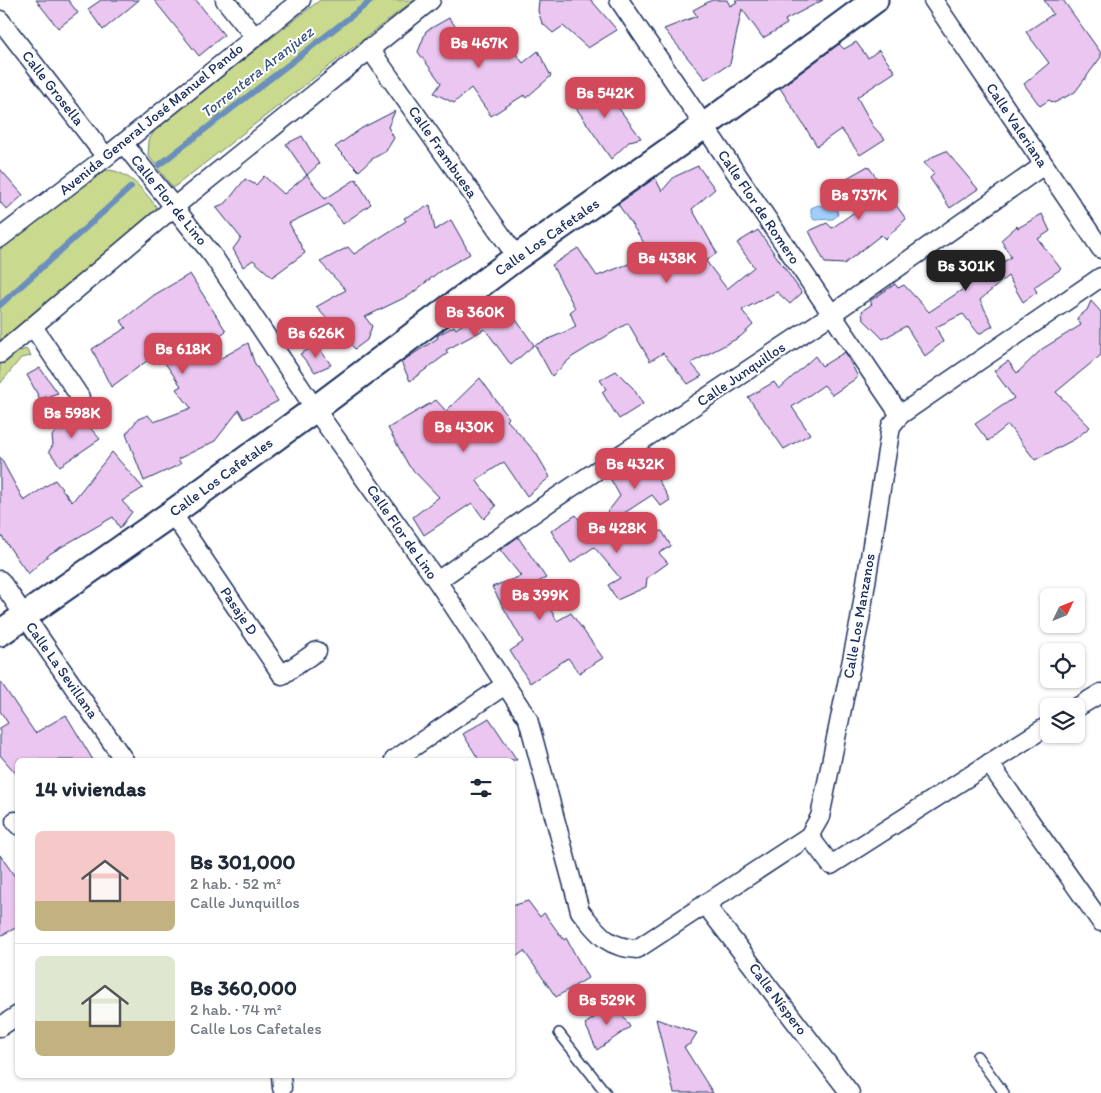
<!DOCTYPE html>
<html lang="es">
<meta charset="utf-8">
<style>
:root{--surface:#fff;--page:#f2f2f3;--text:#1f2937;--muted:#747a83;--line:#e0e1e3;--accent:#d1495b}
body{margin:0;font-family:Itim,sans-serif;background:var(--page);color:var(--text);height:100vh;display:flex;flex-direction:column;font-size:19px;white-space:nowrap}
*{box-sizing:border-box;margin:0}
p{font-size:16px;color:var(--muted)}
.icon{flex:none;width:28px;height:28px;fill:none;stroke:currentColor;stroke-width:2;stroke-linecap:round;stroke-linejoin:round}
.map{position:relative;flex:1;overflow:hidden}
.details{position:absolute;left:15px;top:758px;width:500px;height:320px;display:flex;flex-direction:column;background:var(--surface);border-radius:8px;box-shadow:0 1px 4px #0004}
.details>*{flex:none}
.needle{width:32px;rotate:47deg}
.buttons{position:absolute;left:1040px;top:588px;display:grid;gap:10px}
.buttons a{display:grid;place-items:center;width:45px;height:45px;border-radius:8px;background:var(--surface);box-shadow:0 1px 4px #0004;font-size:25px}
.price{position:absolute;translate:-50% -42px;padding:0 11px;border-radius:10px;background:var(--accent);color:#fff;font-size:16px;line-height:32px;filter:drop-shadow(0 1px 2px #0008)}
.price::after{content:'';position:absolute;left:50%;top:30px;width:15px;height:11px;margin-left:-8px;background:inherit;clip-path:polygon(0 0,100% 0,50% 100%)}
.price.selected{background:#222;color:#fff}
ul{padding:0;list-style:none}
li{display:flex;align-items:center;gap:15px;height:125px;padding:0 20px}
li+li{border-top:1px solid var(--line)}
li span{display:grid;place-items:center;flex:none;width:140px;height:100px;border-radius:8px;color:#555}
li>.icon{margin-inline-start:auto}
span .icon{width:60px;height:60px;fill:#fffc;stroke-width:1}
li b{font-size:21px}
h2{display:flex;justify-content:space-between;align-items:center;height:60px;padding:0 20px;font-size:21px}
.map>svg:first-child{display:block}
.green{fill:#c9d98d;stroke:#728476}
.water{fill:#a0cffc;stroke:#6b8fbd}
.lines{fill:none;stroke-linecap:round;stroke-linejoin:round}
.stream{stroke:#6b8fbd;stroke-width:6}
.building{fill:#eac6f0;stroke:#1b2f5e}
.service-casing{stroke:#1b2f5e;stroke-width:12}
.minor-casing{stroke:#1b2f5e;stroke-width:21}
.secondary-casing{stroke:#1b2f5e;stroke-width:29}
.service{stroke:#fff;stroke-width:9}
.minor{stroke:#fff;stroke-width:18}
.secondary{stroke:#fff;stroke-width:25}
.labels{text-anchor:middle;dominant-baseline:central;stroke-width:4;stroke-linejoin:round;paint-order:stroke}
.street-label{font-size:15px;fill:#1b2f5e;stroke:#fff}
.water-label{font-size:16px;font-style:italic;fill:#3c5786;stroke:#fff}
</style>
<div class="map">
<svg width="1101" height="1093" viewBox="0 0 1101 1093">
<rect width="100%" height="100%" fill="#fff"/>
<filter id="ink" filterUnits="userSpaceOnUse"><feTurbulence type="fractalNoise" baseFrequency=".02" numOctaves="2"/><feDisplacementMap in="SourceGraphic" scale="10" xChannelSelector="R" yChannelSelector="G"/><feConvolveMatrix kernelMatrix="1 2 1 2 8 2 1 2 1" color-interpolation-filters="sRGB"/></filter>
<g filter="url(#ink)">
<g class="green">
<path d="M320,0H414L173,188L148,155L149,140L156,128Z"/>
<path d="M109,170C136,173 152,203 168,222L0,343V248L98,172Z"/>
<path d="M26,349L31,356L21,358L0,384V364L12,354Z"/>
</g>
<path class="water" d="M818,205L837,210L838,215L833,219L814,220L811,215V208Z"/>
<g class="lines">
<g class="stream">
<path d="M159,165L372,0"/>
<path d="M0,305L131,187"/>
</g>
</g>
<g class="building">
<path d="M36,0H68L78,13L58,28Z"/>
<path d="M101,0H139L103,30L88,9Z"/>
<path d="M154,0H196L224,35L199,56Z"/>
<path d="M539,0H591L617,30L588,48L563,26L553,33L542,23L538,11Z"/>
<path d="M712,0H727L730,6L737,2L735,0H823L785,20L787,24L763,38L742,9L730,64L705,79L664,29L697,16L693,10Z"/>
<path d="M1044,0H1063L1101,53V57L1075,92L1054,103L1049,100L1040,106L1024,84L1049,63L1026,32L1053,14Z"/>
<path d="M449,18L472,47L484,51L492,58L511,47L523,63L538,51L551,76L526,98L524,95L491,116L471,88L454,103L434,93L441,83L418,52L426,31Z"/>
<path d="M856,42L868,58L879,50L895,72L857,97L873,126L885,139L860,155L841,129L817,146L780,88L839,44L844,49Z"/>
<path d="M599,82L641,138L630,141L611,159L570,99Z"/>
<path d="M395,111L388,127L394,138L386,151L372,159L359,171L335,147L362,128Z"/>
<path d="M302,136L319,164L307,175L286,144Z"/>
<path d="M946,151L978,189L950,208L930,178L934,174L924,163L932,157Z"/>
<path d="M698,166L715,189L692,209L717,253L706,261L727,289L754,267L737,243L758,230L802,293L790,304L777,292L742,310L753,325L740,337L691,363L702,376L688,384L663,353L650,361L628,323L572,357L552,376L535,345L576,327L570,312L575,308L552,265L578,248L597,276L652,255L618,204L655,178L662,191L674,177Z"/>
<path d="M868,166L906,219L885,239L881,235L844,264L825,263L809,231L827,223L832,228L863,206L847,178Z"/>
<path d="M0,169L23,195L7,210L0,202Z"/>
<path d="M307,175L325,199L356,179L371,204L343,224L329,204L289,223L305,253L272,277L253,260L243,267L233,249L241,238L216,207L226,203L245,179L256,185L264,176L284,194Z"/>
<path d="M430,205L435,230L451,220L470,254L440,271L410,295L365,317L372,326L367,340L355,349L316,307L346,290L320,262L348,247L354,254L406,221L404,218Z"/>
<path d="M1042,214L1050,231L1038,239L1061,269L1034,287L1037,292L1023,302L1008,276L980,300L993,326L979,334L963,314L936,327L943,342L925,356L906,326L883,339L863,319L862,311L872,304L870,301L895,284L898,288L904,285L929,312L1011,257L1001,240L1017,226L1018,228Z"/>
<path d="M190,274L226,331L203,347L212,363L248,343L254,362L278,401L244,419L239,410L215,441L178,459L181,464L144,481L126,434L138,419L148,415L154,422L191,408L176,389L181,386L158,353L111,387L92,349L126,328L121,321L154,295Z"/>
<path d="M500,297L534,345L511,365L485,329L446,350L448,353L410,381L401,362L438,338L437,336L454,326L456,329Z"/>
<path d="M1091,301L1101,312V355L1056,392L1090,427L1075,439L1035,460L1008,425L988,441L975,424L1014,398L994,371L1008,361L1017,373L1042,349L1081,325L1077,318L1087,310Z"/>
<path d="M317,345L331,365L315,372L300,354Z"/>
<path d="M845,352L858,377L832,395L824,385L792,407L810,434L784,449L748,397L774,382L779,389L815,356L822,366Z"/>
<path d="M40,368L58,393L40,399L27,375Z"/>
<path d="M616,371L633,388L643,404L619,419L602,392L606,389L600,380Z"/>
<path d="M480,378L509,418L507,420L536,453L550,477L527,496L504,462L476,480L496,506L484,519L472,503L424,535L413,517L439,497L409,466L388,428L436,400L446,411Z"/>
<path d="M71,412L77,420L85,422L100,439L60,466L49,451L53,445L52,436Z"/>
<path d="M112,452L143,488L122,501L132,512L120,528L113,517L51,553L28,574L0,534V457L24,501L55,480L72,502Z"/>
<path d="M643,454L670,500L661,506L652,495L595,532L594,530L620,496L611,480L634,470L630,464Z"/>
<path d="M576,515L590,536L588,537L662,531L671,546L659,553L668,563L647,578L646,587L617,600L608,585L620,578L594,547L571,563L551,531Z"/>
<path d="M518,537L546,578L536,583L557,621L571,613L603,658L579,673L568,658L530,683L510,651L523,642L492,587L521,576L500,550Z"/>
<path d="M0,681L35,733L66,715L93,760H18V776L0,755V728L8,723L0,711Z"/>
<path d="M489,718L517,760H479L463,734Z"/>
<path d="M0,855L18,881V927L0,936Z"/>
<path d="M528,901L540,917L544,913L564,940L566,938L588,978L556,997L524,951L512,960V906Z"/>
<path d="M615,1003L630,1027L597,1050L585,1024Z"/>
<path d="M656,1019L697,1033L690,1044L684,1047L713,1093H674Z"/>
</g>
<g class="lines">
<g class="service-casing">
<g id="service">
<path d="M559,1033L606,1093"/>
<path d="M977,1056L1004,1093"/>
</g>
</g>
<g class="minor-casing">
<g id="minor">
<path d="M225,0L254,36"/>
<path d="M619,0L900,415"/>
<path d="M933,0L1101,249"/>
<path d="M0,20L106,157"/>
<path d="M369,48L517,257"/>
<path d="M123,143L213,256L315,409L437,581L528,719L580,911C599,934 606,947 637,949L809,836L820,817L860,620L891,426L900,415L1101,277"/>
<path d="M0,238L106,157L301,0"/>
<path d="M34,328L80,397"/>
<path d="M0,354L174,207L431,0"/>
<path d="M172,513L282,675L317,651"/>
<path d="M0,580L124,760"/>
<path d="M437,581L551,501L832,314L1044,165"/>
<path d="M1076,708L1101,693"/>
<path d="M394,760L505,685"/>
<path d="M989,763L1101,922"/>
<path d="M15,821L18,825"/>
<path d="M809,836L831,865L1049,725"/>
<path d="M705,904L850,1093"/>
<path d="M0,1027L18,1015"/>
<path d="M281,1075L282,1088"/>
</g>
</g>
<g class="secondary-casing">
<path id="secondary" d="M0,633L172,513L315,409L517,257L704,126L875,0"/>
</g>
<use href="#service" class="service"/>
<use href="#minor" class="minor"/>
<use href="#secondary" class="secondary"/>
</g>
</g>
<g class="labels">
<g class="street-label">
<text transform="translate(53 88) rotate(52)">Calle Grosella</text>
<text transform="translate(151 119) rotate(-39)">Avenida General José Manuel Pando</text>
<text transform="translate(1017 125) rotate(56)">Calle Valeriana</text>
<text transform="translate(443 152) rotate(55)">Calle Frambuesa</text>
<text transform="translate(169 200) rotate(51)">Calle Flor de Lino</text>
<text transform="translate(759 207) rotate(56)">Calle Flor de Romero</text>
<text transform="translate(547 237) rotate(-35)">Calle Los Cafetales</text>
<text transform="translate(741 374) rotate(-34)">Calle Junquillos</text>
<text transform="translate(221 477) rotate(-36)">Calle Los Cafetales</text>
<text transform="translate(402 532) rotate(55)">Calle Flor de Lino</text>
<text transform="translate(239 611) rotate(56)">Pasaje D</text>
<text transform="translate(859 616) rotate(-80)">Calle Los Manzanos</text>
<text transform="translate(62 670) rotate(55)">Calle La Sevillana</text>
<text transform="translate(778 999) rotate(53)">Calle Níspero</text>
</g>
<g class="water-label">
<text transform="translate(257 72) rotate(-38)">Torrentera Aranjuez</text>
</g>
</g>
</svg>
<div class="buttons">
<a><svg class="needle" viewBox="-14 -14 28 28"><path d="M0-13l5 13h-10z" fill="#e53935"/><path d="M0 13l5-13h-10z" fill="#747a83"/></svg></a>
<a><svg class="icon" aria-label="locate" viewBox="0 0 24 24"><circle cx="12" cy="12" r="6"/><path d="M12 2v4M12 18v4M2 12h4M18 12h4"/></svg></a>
<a><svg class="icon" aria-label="layers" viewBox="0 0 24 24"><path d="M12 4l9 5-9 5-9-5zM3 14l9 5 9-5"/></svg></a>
</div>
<b class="price" style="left:479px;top:69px">Bs 467K</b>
<b class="price" style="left:605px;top:119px">Bs 542K</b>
<b class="price" style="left:859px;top:221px">Bs 737K</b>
<b class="price" style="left:667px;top:284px">Bs 438K</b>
<b class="price selected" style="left:966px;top:292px">Bs 301K</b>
<b class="price" style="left:475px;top:338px">Bs 360K</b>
<b class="price" style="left:316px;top:359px">Bs 626K</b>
<b class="price" style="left:183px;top:375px">Bs 618K</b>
<b class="price" style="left:72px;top:439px">Bs 598K</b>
<b class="price" style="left:464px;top:453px">Bs 430K</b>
<b class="price" style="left:635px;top:490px">Bs 432K</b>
<b class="price" style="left:617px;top:554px">Bs 428K</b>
<b class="price" style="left:540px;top:621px">Bs 399K</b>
<b class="price" style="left:607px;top:1026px">Bs 529K</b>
<section class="details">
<h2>14 viviendas<svg class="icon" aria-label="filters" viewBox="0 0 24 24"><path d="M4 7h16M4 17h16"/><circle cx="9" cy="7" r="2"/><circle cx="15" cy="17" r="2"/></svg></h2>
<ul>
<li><span style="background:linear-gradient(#f6c9c9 70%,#c2b280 0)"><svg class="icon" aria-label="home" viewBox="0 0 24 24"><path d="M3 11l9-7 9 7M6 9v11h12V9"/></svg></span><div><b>Bs 301,000</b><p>2 hab. · 52 m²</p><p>Calle Junquillos</p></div></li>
<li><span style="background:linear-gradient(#dfe7d0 65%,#c2b280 0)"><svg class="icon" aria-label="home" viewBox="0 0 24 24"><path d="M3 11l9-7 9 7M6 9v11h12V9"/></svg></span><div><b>Bs 360,000</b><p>2 hab. · 74 m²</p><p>Calle Los Cafetales</p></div></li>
</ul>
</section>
</div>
